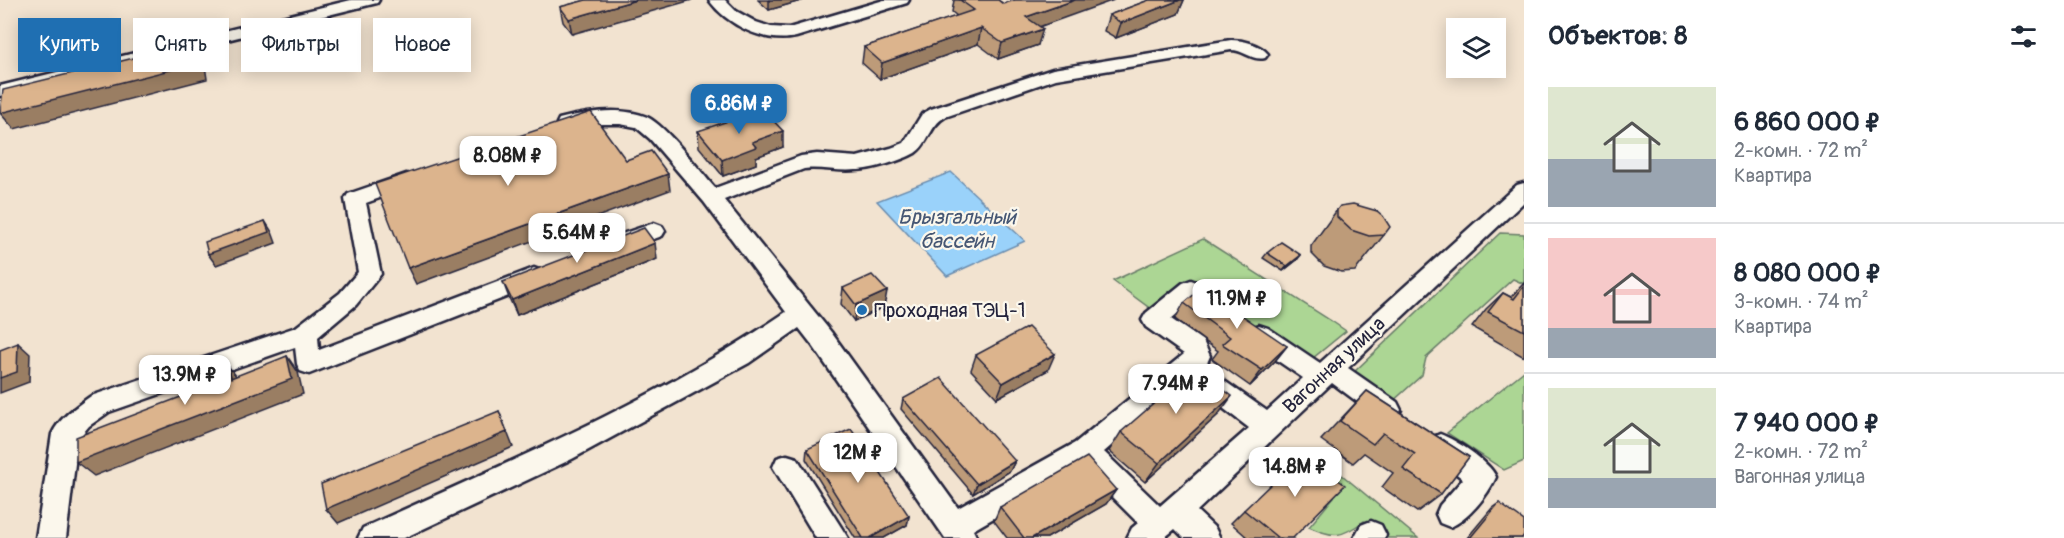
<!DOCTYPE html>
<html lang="ru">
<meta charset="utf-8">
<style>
:root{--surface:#fff;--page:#f2f2f3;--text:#1f2937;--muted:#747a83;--line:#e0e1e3;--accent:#1f6fb2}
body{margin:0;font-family:Pangolin,sans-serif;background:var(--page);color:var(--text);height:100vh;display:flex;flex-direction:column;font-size:22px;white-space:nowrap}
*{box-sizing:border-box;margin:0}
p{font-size:20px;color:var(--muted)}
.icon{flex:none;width:33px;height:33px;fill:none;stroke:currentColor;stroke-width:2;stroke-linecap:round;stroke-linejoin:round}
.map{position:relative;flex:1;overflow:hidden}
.sheet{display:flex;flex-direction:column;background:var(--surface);width:540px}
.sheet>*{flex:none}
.banner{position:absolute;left:18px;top:18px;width:570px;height:54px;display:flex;gap:12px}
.controls{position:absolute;left:1446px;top:18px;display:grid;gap:12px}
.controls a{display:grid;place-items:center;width:60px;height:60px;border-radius:0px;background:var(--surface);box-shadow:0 3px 15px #0003;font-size:30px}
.price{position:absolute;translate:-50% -51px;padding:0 14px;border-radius:12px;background:#fff;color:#222;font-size:20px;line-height:39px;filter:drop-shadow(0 2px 3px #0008)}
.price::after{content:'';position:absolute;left:50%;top:36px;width:18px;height:14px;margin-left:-9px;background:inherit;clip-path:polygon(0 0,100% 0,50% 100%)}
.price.on{background:var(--accent);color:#fff}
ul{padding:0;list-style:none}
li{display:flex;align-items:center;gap:18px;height:150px;padding:0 24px}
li+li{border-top:2px solid var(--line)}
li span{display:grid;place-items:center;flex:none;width:168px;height:120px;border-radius:0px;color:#555}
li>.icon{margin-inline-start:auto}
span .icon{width:72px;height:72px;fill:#fffc;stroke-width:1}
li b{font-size:26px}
h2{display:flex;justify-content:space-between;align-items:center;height:72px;padding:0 24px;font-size:26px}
.tag{padding:0 21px;border-radius:0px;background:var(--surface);box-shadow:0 3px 15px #0003;font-size:21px;line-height:54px}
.tag.on{background:var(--accent);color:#fff}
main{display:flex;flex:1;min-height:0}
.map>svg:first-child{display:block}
.green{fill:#acd694;stroke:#677c68;stroke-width:1.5}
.water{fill:#9ad2fa;stroke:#6a8cae;stroke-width:1.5}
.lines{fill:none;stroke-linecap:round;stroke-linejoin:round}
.minor-casing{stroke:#22223b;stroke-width:5}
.minor{fill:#fbf7ec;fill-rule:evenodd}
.wall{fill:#bd9b79;stroke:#22223b;stroke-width:1.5}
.shaded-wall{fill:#9a7e63;stroke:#22223b;stroke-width:1.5}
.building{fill:#dcb48d;stroke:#22223b;stroke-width:1.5}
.poi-dot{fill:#1f6fb2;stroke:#fbf7ec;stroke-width:2}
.labels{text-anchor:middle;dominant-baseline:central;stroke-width:4.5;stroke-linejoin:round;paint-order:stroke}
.poi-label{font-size:20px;fill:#22223b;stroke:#fbf7ec;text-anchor:start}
.street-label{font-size:20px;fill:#22223b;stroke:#fbf7ec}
.water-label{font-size:21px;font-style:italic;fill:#465774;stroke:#fbf7ec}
</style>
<main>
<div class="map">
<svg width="1524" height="538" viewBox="0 0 1524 538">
<rect width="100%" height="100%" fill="#f2e3d0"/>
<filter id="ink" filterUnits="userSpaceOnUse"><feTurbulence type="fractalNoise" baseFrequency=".0167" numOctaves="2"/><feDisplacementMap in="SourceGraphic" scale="12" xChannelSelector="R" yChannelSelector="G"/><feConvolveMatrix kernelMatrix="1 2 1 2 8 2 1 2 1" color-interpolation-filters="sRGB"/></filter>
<g filter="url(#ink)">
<g class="green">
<path d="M1500,233L1524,234V284L1513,279L1426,358L1422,375L1392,402L1351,375Z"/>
<path d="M1203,239L1333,322L1346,331L1308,362L1189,284L1151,309L1113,281Z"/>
<path d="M1524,371V461L1504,470L1447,433Z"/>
<path d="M1318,455L1418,538H1387L1364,521C1341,538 1334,538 1309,527L1334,497L1302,473Z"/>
</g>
<path class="water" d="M951,172L1025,241L947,276L877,201Z"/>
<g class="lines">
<g class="minor-casing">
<g id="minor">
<path d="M351,0H379L377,3L0,96V86Z"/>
<path d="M709,0H725L736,11L756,22L771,27L789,28L884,0H909L907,3L796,37C765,44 727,25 709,0Z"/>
<path d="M1231,40C1243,40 1260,44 1268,54L1265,58C1252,61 1244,50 1231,50L1056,79L945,117C930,125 928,145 915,153C903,160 871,170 856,170C839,172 822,167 804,169L724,200L831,332L958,508L1075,443L1184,354L1146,327L1142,320L1146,313L1183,283L1191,280L1199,283L1230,304L1234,310L1230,316C1215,321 1204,310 1192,301L1171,319L1203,341L1210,356L1207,363L1104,452L1160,506L1249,428L1198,389L1194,382L1198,375L1207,371L1216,375L1267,411L1303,378L1250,342L1247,335L1250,328L1259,325L1268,328L1320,363L1517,185L1524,183V202L1348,368L1397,402L1401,410L1397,418L1388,421L1379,418L1332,383L1197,511L1215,528L1220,538H1184L1175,529L1164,538H1127L1132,528L1138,523L1082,467L973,530L977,538H945L813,346L799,328L749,363L572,459L404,538H358L363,528C507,463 655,401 786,312L704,202L650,139L636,127L620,124H585L566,129L559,127L557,123L559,119C586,112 620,106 647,117C665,125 700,171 715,188L801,156L817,154L857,157L891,148L904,143L922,114L931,109L1053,69Z"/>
<path d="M406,174L413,176L416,181L413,186L366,203L381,274L356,305L318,337L319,350L534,268L542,271L545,277L542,283L309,374L300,371L297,364L295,347L109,412L89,426L78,439L66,538H36L52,434C60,417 76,407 91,396L296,327L340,293L358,272L345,199L348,194Z"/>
<path d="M654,223L662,226L665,231L662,236L621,251L613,249L610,243L613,237Z"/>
<path d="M1440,434C1456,440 1489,461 1496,477C1488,495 1468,520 1450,527L1440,523L1436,514L1440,505L1463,479L1431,454L1427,446L1431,438Z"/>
<path d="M787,455L797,458L848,538H816L773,467L777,458Z"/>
<path d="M1371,521L1381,525L1386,535L1384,538H1354L1361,525Z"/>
</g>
</g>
<use href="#minor" class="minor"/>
</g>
<g class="wall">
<path d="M586,0L572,34L563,22L560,7Z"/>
<path d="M758,0H804L769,10Z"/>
<path d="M954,0H998L1039,27L1038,45L998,59L978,44L880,79L862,63L864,47L957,16L952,12Z"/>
<path d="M1149,0H1184L1178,14L1116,38L1104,31L1109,15Z"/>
<path d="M750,120L783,147L756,157V164L723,176L699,147L698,131Z"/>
<path d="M1337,210L1384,235L1355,271L1341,272L1324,266L1311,253V246Z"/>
<path d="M1267,253L1297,260L1283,271L1263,258Z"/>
<path d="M657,259L517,315L509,298L503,282Z"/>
<path d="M1524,283V357L1472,327L1486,309L1503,293L1511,297Z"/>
<path d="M843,288L884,307L854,321L841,304Z"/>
<path d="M1184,303L1287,346L1275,361L1250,386L1212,359L1218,351L1175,319Z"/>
<path d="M976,355L1048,370L997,398L971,370Z"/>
<path d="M1367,391L1469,457L1441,494L1417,512L1382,487L1393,473L1364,453L1353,463L1321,440Z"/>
<path d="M903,399L1015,461L1010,471L973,494L901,409Z"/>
<path d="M1218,415L1145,482L1109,451L1121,432Z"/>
<path d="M807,449L909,516L907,525L884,538H855L806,459Z"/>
<path d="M1116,490L1106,504L1047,538H1007L994,521L1000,507Z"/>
<path d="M1499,503L1522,538H1467L1492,508Z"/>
<path d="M1244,510L1293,538H1248L1231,523Z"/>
</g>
<g class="shaded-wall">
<path d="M636,0H692L572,34L569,19Z"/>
<path d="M769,0H804L769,10Z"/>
<path d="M1075,0H1114L1022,33L1026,17Z"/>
<path d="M1180,0H1184L1178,14L1116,38L1121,23Z"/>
<path d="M981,28L978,44L880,79L882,63Z"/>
<path d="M1043,29L1038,45L998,59L1002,43Z"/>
<path d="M195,43L204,59L207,79L14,129L0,113Z"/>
<path d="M783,131V147L756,157V164L723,176L722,160L752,142Z"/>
<path d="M668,174L670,190L416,284L408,268Z"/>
<path d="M265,221L272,232L276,243L216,265L208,254Z"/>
<path d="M655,243L657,259L517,315L512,300Z"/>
<path d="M1301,255L1297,260L1283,271L1287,266Z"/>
<path d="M887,291L884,307L854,321L856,305Z"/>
<path d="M18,343L30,354L29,382L0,393V378Z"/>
<path d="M1287,346L1275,361L1250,386L1262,370Z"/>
<path d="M1055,354L1048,370L997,398L1003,383Z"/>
<path d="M287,356L298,372L303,394L94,476L76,462Z"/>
<path d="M229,367L241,382L231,378Z"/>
<path d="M1232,396L1218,415L1145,482L1159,463Z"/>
<path d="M499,411L513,447L338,523L326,509Z"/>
<path d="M1015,461L1010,471L973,494L977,484Z"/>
<path d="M1116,490L1106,504L1047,538H1032Z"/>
<path d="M909,516L907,525L884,538H870Z"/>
</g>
<g class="building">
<path d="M586,0H636L569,19L560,7Z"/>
<path d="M960,0H998L1003,4L1015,0H1075L1026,17L1043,29L1002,43L981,28L882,63L864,47L974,10Z"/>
<path d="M1149,0H1180L1121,23L1109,15Z"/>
<path d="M195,43L198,63L0,113L3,90Z"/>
<path d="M591,112L626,160L651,151L668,174L408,268L375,184Z"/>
<path d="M767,114L783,131L752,142L756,147L722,160L698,131L746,115L750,120Z"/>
<path d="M1353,204L1377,211L1383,216L1390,227L1384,235L1369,236L1351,230L1337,217V210L1340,206Z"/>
<path d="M265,221L269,232L208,254L205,242Z"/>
<path d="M644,228L655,243L512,300L503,282Z"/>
<path d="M1281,242L1301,255L1287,266L1267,253Z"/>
<path d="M872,275L887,291L856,305L843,288Z"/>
<path d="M1524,286V331L1488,312L1503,293L1514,299Z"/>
<path d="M1202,288L1287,346L1262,370L1222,344L1230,337L1184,303Z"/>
<path d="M1028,327L1055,354L1003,383L976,355Z"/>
<path d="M18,343L17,372L0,378V350Z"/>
<path d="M287,356L292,379L76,462V437L186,395L184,383L229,367L231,378Z"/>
<path d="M1195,368L1232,396L1159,463L1121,432Z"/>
<path d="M941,378L1015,461L977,484L903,399Z"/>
<path d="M1367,391L1469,457L1441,494L1403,469L1415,454L1383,433L1373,444L1340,421Z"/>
<path d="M499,411L507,432L326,509L321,484Z"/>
<path d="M851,429L909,516L870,538H863L807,449Z"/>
<path d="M1303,453L1345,485L1293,538H1278L1244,510Z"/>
<path d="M1087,457L1116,490L1032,538H1024L1000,507Z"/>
<path d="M1499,503L1524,521V535L1522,538H1470Z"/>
</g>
</g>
<circle class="poi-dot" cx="862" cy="310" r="6"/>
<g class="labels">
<g class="poi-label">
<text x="874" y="310">Проходная ТЭЦ-1</text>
</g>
<g class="street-label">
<text transform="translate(1334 365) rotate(-43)">Вагонная улица</text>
</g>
<g class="water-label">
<text x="957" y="217">Брызгальный<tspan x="957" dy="24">бассейн</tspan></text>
</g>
</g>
</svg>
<div class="controls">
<a><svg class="icon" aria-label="layers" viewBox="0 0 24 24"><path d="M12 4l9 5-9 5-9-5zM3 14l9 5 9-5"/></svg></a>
</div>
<b class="price on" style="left:739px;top:135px">6.86M ₽</b>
<b class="price" style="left:508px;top:187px">8.08M ₽</b>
<b class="price" style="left:577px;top:264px">5.64M ₽</b>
<b class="price" style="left:1237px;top:330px">11.9M ₽</b>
<b class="price" style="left:185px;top:406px">13.9M ₽</b>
<b class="price" style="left:1176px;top:415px">7.94M ₽</b>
<b class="price" style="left:858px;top:484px">12M ₽</b>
<b class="price" style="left:1295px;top:498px">14.8M ₽</b>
<div class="banner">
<a class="tag on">Купить</a>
<a class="tag">Снять</a>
<a class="tag">Фильтры</a>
<a class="tag">Новое</a>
</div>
</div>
<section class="sheet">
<h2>Объектов: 8<svg class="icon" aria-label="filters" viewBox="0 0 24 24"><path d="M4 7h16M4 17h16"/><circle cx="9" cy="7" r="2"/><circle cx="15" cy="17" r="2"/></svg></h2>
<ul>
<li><span style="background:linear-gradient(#dfe7d0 60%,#9aa5b1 0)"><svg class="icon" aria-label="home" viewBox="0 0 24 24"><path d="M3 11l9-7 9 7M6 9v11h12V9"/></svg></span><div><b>6 860 000 ₽</b><p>2-комн. · 72 m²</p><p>Квартира</p></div></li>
<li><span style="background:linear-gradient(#f6c9c9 75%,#9aa5b1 0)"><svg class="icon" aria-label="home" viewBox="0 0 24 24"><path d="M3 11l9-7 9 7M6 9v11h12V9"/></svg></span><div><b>8 080 000 ₽</b><p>3-комн. · 74 m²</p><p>Квартира</p></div></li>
<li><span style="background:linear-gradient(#dfe7d0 75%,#9aa5b1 0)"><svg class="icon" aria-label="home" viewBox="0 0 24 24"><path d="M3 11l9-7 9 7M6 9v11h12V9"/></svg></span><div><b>7 940 000 ₽</b><p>2-комн. · 72 m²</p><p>Вагонная улица</p></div></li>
</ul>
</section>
</main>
